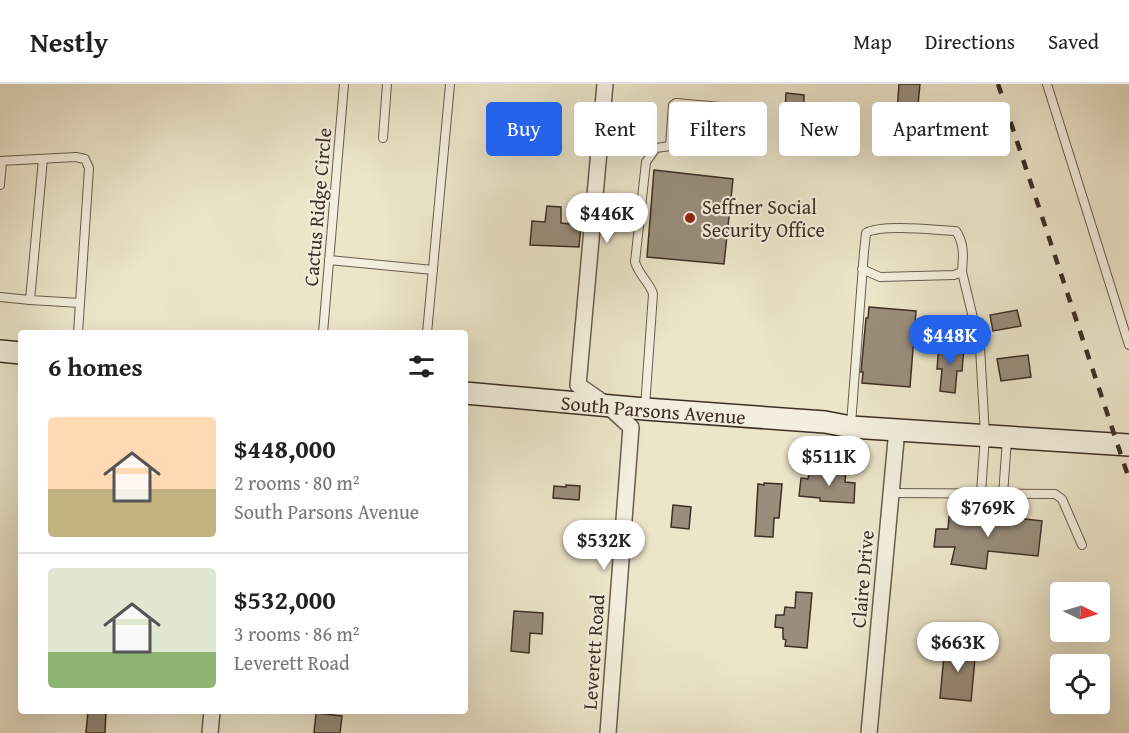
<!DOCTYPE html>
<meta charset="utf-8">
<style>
:root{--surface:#fff;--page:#f6f6f6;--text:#222;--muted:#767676;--line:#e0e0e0;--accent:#2563eb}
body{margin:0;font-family:"Gentium Book Plus",serif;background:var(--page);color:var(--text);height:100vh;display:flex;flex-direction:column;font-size:22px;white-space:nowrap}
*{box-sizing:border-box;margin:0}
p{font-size:20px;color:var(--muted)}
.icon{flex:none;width:33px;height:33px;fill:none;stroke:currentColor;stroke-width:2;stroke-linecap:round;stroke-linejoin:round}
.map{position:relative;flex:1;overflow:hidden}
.details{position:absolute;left:18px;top:246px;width:450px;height:384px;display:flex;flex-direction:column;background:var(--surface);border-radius:6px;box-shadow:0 6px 24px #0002}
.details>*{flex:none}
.hud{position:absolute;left:486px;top:18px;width:552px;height:54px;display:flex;gap:12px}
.needle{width:39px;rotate:95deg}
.controls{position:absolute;left:1050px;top:498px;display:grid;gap:12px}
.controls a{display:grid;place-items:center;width:60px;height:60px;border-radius:6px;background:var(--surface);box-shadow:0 6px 24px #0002;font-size:30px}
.price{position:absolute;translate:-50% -51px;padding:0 14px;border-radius:21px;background:#fff;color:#222;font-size:20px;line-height:39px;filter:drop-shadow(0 2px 3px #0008)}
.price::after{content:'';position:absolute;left:50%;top:36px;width:18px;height:14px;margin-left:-9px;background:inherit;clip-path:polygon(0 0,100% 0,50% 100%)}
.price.current{background:var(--accent);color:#fff}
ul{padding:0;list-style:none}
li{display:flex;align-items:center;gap:18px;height:150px;padding:0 30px}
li+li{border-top:2px solid var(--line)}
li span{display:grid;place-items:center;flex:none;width:168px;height:120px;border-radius:6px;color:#555}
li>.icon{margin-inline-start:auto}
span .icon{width:72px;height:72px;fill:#fffc;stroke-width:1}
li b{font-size:26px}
h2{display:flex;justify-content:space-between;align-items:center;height:72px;padding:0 30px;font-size:26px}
.chip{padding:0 21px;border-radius:6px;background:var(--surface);box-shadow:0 6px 24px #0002;font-size:21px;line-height:54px}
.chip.current{background:var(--accent);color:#fff}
header{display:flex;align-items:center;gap:36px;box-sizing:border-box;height:84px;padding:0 30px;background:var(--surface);border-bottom:2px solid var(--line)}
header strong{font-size:28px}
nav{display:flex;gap:33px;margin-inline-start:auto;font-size:21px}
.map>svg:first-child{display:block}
.building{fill:#998d7b;stroke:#3f2e26;stroke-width:1.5}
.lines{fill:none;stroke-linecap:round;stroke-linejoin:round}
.service-casing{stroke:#6a5c4f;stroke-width:10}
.minor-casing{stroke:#6a5c4f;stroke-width:18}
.secondary-casing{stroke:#3f2e26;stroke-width:24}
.service{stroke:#f3eedd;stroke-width:8}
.minor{stroke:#f3eedd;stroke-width:15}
.secondary{stroke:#f3eedd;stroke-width:21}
.rail{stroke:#3f2e26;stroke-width:4.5;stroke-dasharray:10 10;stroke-linecap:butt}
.poi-dot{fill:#8f2418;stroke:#f3eedd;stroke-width:2}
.labels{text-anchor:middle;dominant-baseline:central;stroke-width:4.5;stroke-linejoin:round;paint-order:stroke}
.poi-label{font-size:20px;fill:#3f2e26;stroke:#f3eedd;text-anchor:start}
.street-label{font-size:20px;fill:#3f2e26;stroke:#f3eedd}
</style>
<header>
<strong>Nestly</strong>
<nav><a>Map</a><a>Directions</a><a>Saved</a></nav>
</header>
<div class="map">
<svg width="1129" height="649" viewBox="0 0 1129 649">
<rect width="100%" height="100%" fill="#ece5ca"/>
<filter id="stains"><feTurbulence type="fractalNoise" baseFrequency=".00333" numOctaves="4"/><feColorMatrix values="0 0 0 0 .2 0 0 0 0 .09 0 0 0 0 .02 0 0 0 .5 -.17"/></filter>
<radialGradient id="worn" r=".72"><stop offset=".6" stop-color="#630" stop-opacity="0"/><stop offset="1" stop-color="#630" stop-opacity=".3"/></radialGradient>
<g class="building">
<path d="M899,0H920L917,31L897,29Z"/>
<path d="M786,9L804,11V20H811L808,58L789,56L792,27H785Z"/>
<path d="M654,86L733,95L724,180L647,173Z"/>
<path d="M547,122L561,123V139L581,141L579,163L530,161L532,137L545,138Z"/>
<path d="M869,223L916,227L910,303L862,299L863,288H861L866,234H868Z"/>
<path d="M1017,226L1021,242L993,247L990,231Z"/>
<path d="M939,260L964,263L962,287H957L955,309L940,307L942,285H937Z"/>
<path d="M1028,271L1031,293L1001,297L997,275Z"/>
<path d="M830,382L846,384L845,398L855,399L854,419L820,417V414L799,412L801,394L808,395L809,389L829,391Z"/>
<path d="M764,399L782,400L779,434H774L773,453L755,452L758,400L764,401Z"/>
<path d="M566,401L580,402L579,416L553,414L554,402L566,403Z"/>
<path d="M673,421L691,423L689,445L671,443Z"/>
<path d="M967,431L997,435L998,432L1042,437L1038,472L988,467L986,485L951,480L955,463H934L936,445H948L949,433L966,434Z"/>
<path d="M796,508L812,509L807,564L785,562L786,556L783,555V544L775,543L776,531H784L785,523L795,524Z"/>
<path d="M514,527L543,529L542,550L530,549L529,569L511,567Z"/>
<path d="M945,561L976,564L971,617L940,614Z"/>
<path d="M88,627H106L105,649H86Z"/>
<path d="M316,629L342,632L340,649H314Z"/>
</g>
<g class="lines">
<g class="service-casing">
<g id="service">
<path d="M1047,0L1129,261"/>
<path d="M383,54L387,0"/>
<path d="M43,75L30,216L80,219"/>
<path d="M0,77L76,73L85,75L89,84L78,249"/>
<path d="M0,101L2,77"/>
<path d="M329,176L433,186"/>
<path d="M962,188L980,263L985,352L981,409"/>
<path d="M0,213L30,216"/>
<path d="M323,249L344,0"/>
<path d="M427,249L450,0"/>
<path d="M645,323L653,210C651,201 639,191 635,178L646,78L656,64L670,62L717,65L721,62L724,26L721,23L676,19L673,21L670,62"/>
<path d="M851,340L864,168L866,149C881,140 936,146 956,147C965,161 963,172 962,188L954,191L880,193L862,185"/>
<path d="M890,409L1055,410L1062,415L1082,461"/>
<path d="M1003,411L1007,355"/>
</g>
</g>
<g class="minor-casing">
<g id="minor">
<path d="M605,0L578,301L608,322L631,343L608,649"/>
<path d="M210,649L212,627"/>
<path d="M869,649L897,345"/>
</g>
</g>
<g class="secondary-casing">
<g id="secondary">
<path d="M0,267L21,269"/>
<path id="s1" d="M465,309L645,325L825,338L851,343L1129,361"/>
</g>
</g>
<use href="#service" class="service"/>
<use href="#minor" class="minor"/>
<use href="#secondary" class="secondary"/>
<path class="rail" d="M998,0L1129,395"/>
</g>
<circle class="poi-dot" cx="690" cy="134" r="6"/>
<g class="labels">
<g class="poi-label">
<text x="702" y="122">Seffner Social<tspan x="702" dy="23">Security Office</tspan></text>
</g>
<g class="street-label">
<text transform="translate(317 123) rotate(-85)">Cactus Ridge Circle</text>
<text stroke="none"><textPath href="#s1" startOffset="189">South Parsons Avenue</textPath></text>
<text transform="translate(862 495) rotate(-85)">Claire Drive</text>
<text transform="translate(593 568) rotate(-86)">Leverett Road</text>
</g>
</g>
<rect width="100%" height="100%" filter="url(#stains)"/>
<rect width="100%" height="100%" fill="url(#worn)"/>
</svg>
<div class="controls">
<a><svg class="needle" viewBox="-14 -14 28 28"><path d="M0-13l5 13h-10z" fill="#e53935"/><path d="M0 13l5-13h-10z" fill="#767676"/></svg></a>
<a><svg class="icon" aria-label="locate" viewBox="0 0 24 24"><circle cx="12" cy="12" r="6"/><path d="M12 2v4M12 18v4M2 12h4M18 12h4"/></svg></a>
</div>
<b class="price" style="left:607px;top:160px">$446K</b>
<b class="price current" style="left:950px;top:282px">$448K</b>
<b class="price" style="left:829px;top:403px">$511K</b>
<b class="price" style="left:988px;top:454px">$769K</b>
<b class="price" style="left:604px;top:487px">$532K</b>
<b class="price" style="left:958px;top:589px">$663K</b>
<div class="hud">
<a class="chip current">Buy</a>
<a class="chip">Rent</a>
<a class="chip">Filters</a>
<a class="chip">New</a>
<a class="chip">Apartment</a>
</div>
<section class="details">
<h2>6 homes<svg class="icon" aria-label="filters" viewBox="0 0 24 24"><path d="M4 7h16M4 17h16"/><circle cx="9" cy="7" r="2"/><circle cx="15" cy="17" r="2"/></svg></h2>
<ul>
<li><span style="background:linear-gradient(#ffd9b3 60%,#c2b280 0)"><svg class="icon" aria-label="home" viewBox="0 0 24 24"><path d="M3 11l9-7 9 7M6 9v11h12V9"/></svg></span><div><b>$448,000</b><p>2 rooms · 80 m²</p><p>South Parsons Avenue</p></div></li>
<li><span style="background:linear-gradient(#dfe7d0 70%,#8fb573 0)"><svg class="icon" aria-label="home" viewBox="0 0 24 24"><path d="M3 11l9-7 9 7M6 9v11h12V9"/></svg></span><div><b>$532,000</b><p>3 rooms · 86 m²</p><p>Leverett Road</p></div></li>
</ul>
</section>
</div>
